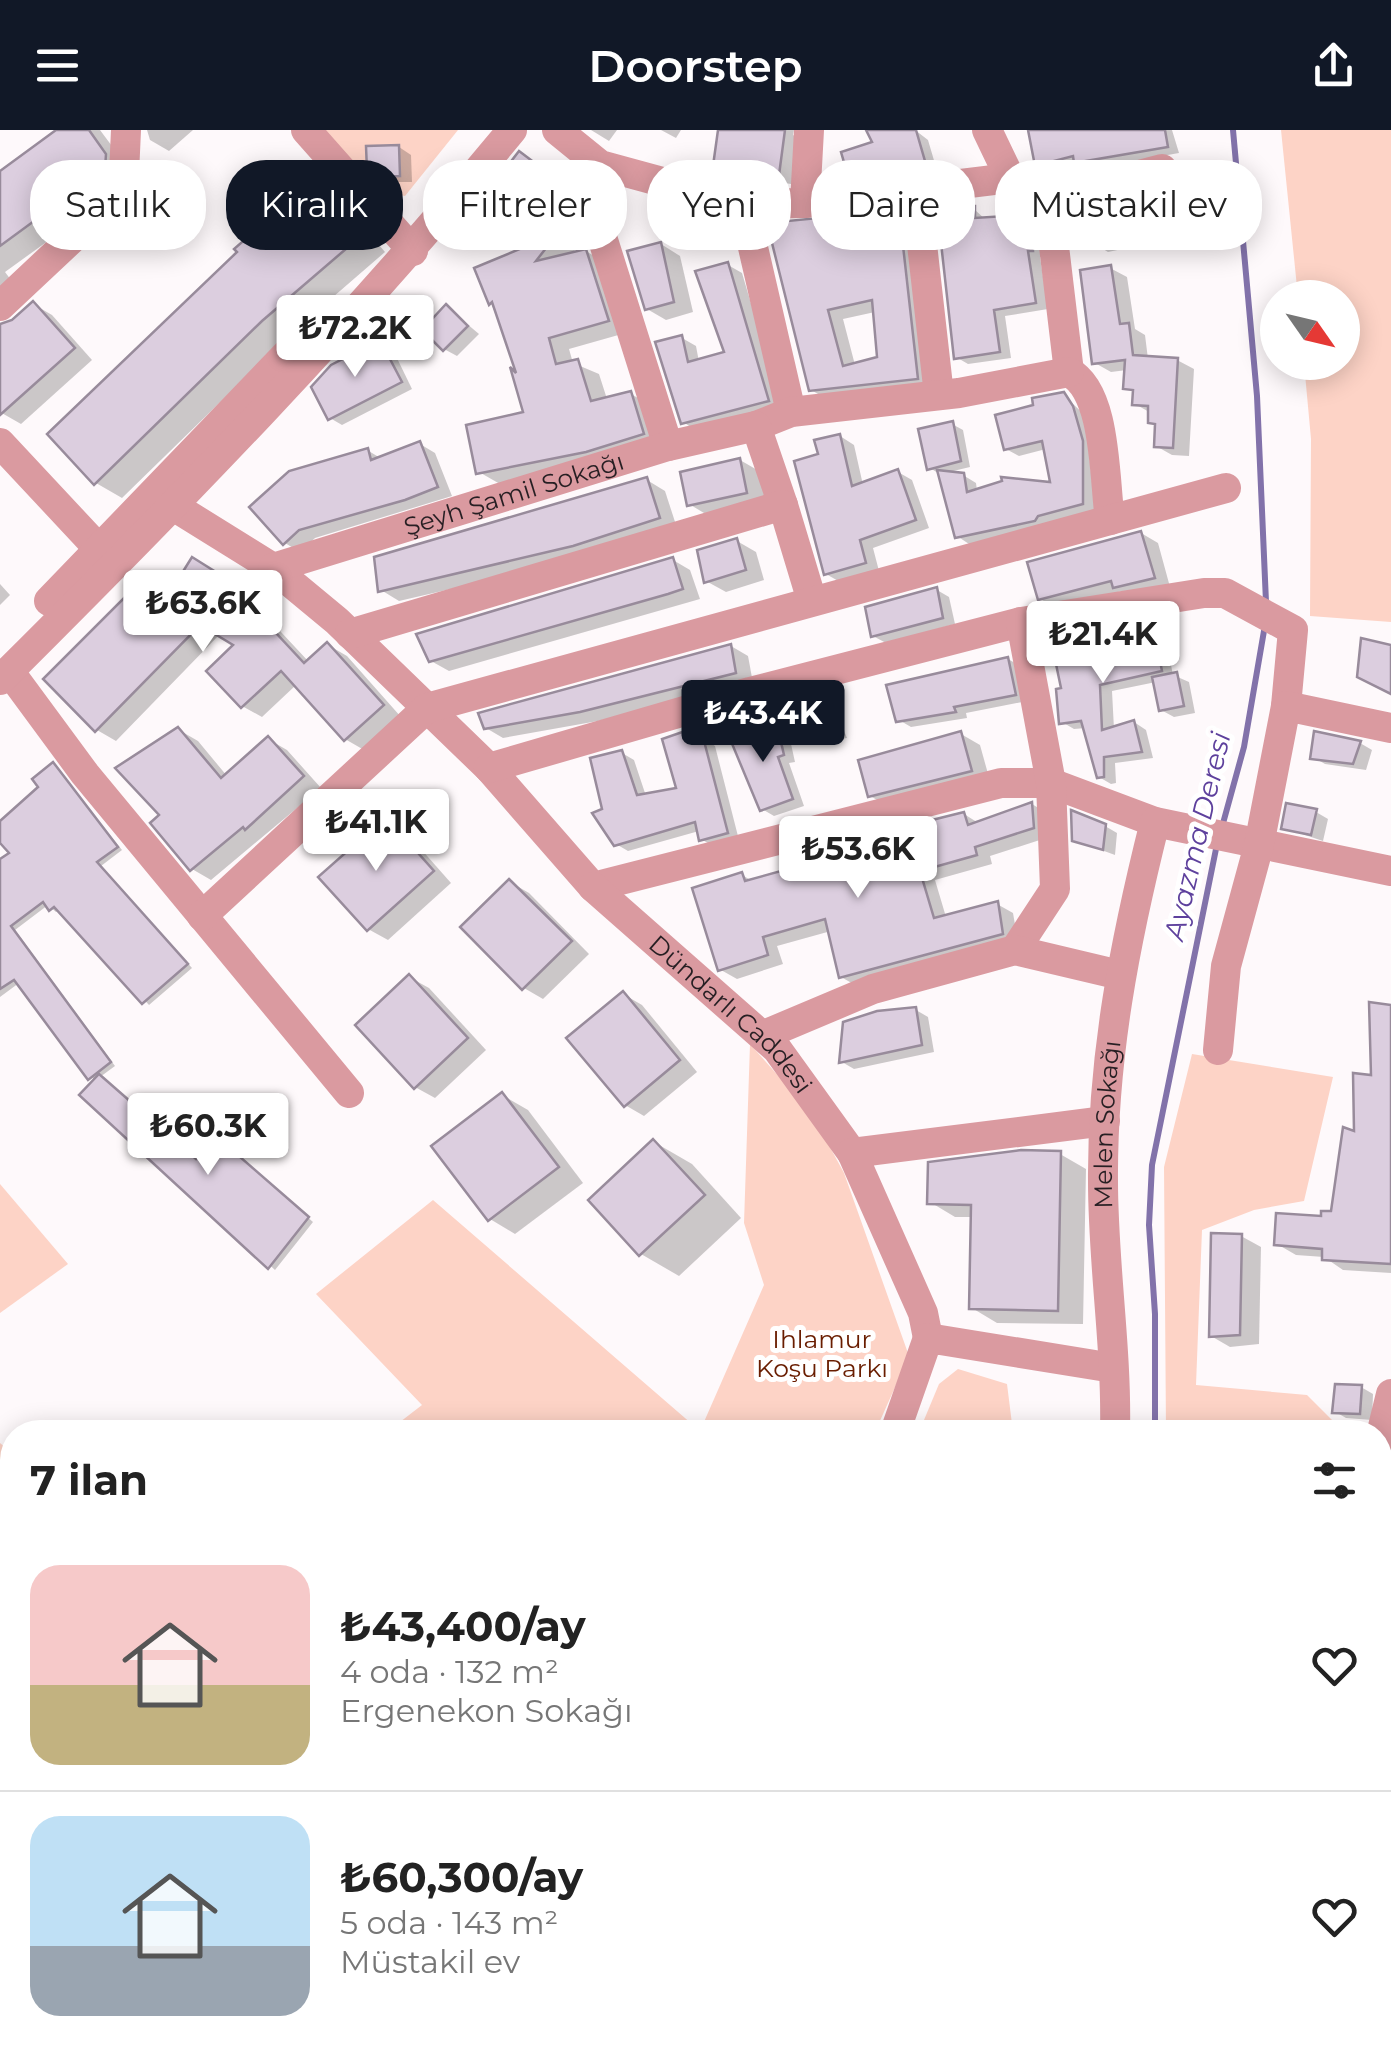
<!DOCTYPE html>
<html lang="tr">
<meta charset="utf-8">
<style>
:root{--surface:#fff;--page:#f6f6f6;--text:#222;--muted:#767676;--line:#e0e0e0;--accent:#111827}
body{margin:0;font-family:Montserrat,sans-serif;background:var(--page);color:var(--text);height:100vh;display:flex;flex-direction:column;font-size:38px;white-space:nowrap}
*{box-sizing:border-box;margin:0}
p{font-size:32px;color:var(--muted)}
.icon{flex:none;width:55px;height:55px;fill:none;stroke:currentColor;stroke-width:2;stroke-linecap:round;stroke-linejoin:round}
.map{position:relative;flex:1;overflow:hidden}
.side{position:absolute;left:0px;top:1290px;width:1392px;height:642px;display:flex;flex-direction:column;background:var(--surface);border-radius:40px 40px 0 0;box-shadow:0 5px 25px #0003}
.side>*{flex:none}
.hud{position:absolute;left:30px;top:30px;width:1332px;height:90px;display:flex;gap:20px}
.needle{width:65px;rotate:124deg}
.tools{position:absolute;left:1260px;top:150px;display:grid;gap:20px}
.tools a{display:grid;place-items:center;width:100px;height:100px;border-radius:50%;background:var(--surface);box-shadow:0 5px 25px #0003;font-size:50px}
.price{position:absolute;translate:-50% -85px;padding:0 22px;border-radius:10px;background:#fff;color:#222;font-size:32px;line-height:65px;filter:drop-shadow(0 2px 5px #0008)}
.price::after{content:'';position:absolute;left:50%;top:60px;width:30px;height:22px;margin-left:-15px;background:inherit;clip-path:polygon(0 0,100% 0,50% 100%)}
.price.current{background:var(--accent);color:#fff}
ul{padding:0;list-style:none}
li{display:flex;align-items:center;gap:30px;height:250px;padding:0 30px}
li+li{border-top:2px solid var(--line)}
li span{display:grid;place-items:center;flex:none;width:280px;height:200px;border-radius:30px;color:#555}
li>.icon{margin-inline-start:auto}
span .icon{width:120px;height:120px;fill:#fffc;stroke-width:1}
li b{font-size:42px}
h2{display:flex;justify-content:space-between;align-items:center;height:120px;padding:0 30px;font-size:42px}
.chip{padding:0 35px;border-radius:40px;background:var(--surface);box-shadow:0 5px 25px #0003;font-size:35px;line-height:90px}
.chip.current{background:var(--accent);color:#fff}
header{display:flex;justify-content:space-between;align-items:center;height:130px;padding:0 30px;background:var(--accent);color:#fff;font-size:45px;font-weight:600}
.map>svg:first-child{display:block}
.green{fill:#fdd3c6}
.shadow{fill:#0003;fill-rule:evenodd}
.lines{fill:none;stroke-linecap:round;stroke-linejoin:round}
.stream{stroke:#8272aa;stroke-width:6}
.building{fill:#dccedf;stroke:#988b9b;stroke-width:2.5;fill-rule:evenodd}
.minor{stroke:#da9aa0;stroke-width:30}
.labels{text-anchor:middle;dominant-baseline:central;stroke-width:10;stroke-linejoin:round;paint-order:stroke}
.street-label{font-size:25px;fill:#271f23;stroke:#fff}
.park-label{font-size:25px;fill:#691d00;stroke:#fff}
.water-label{font-size:28px;font-style:italic;fill:#5e419d;stroke:#fff}
</style>
<header><svg class="icon" aria-label="menu" viewBox="0 0 24 24"><path d="M4 6h16M4 12h16M4 18h16"/></svg>Doorstep<svg class="icon" aria-label="share" viewBox="0 0 24 24"><path d="M12 15V3M7 8l5-5 5 5M5 13v7h14v-7"/></svg></header>
<div class="map">
<svg width="1391" height="1931" viewBox="0 0 1391 1931">
<rect width="100%" height="100%" fill="#fef9fb"/>
<g class="green">
<path d="M324,0H458L405,66L374,60Z"/>
<path d="M1281,0H1391V492L1310,486L1311,309L1304,233L1342,232V168L1298,167Z"/>
<path d="M750,914L812,984L844,1043L909,1226L875,1302H387L422,1275L316,1164L433,1070L700,1301L764,1155L744,1093Z"/>
<path d="M1192,924L1333,947L1304,1071L1254,1080L1202,1100L1196,1255L1307,1265L1344,1302H1166L1164,1037Z"/>
<path d="M0,1054L68,1134L0,1183Z"/>
<path d="M958,1239L1007,1254L1013,1302H919L939,1254Z"/>
<path d="M0,1313L12,1323V1608L0,1596Z"/>
<path d="M630,1920H865L864,1931H617Z"/>
<path d="M901,1920H1082V1931H900Z"/>
</g>
<g class="shadow">
<path d="M60,0H100L129,39L128,53L5,142L17,158L0,170V44Z"/>
<path d="M147,0H193L169,21L150,10Z"/>
<path d="M591,0H617L609,11Z"/>
<path d="M661,0H681L676,8Z"/>
<path d="M720,0H794L793,5L804,12L798,55L735,46L715,34Z"/>
<path d="M868,0H915L928,10L938,44L864,54L851,47L876,14Z"/>
<path d="M1016,0H1172L1179,23L1089,39L1080,33L1050,41L1037,34L1030,0Z"/>
<path d="M399,17L411,25L412,52H387L374,45Z"/>
<path d="M520,24L588,73L595,94L571,125L586,121L607,134L629,202L569,219L573,233L599,244L607,269L631,264L652,276L664,315L500,354L479,342L526,284L514,242L520,245L491,173L544,112Z"/>
<path d="M313,54L339,68L385,122L288,206L122,368L96,353Z"/>
<path d="M1155,63L1167,70L1175,108L1108,122L1095,114Z"/>
<path d="M974,79L986,90L1021,87L1033,95L1045,127H1040L1048,179L1005,186L1011,228L968,234L956,227Z"/>
<path d="M899,83L915,92L934,257L827,269L811,260L770,96ZM875,182L880,229L855,235L843,189Z"/>
<path d="M661,114L680,126L693,182L666,190L647,179Z"/>
<path d="M728,135L742,143L782,278L697,301L683,292L682,208L696,216L699,232L728,223Z"/>
<path d="M1110,138L1127,147L1135,199L1145,205L1148,229L1177,230L1194,239L1189,326L1172,325L1156,316L1157,296L1150,292L1151,283L1135,274L1136,263L1126,258L1127,240L1111,242L1095,233Z"/>
<path d="M33,174L52,185L92,230L21,294L0,282V201Z"/>
<path d="M447,177L479,204L457,226L444,219Z"/>
<path d="M380,213L393,220L412,259L342,295L330,288Z"/>
<path d="M1063,265L1085,285L1095,380L969,414L957,406L941,345L930,338L952,294L963,300L970,337L945,343L963,345L976,353L977,361L1054,354L1046,319L1019,326L1006,319L1036,277Z"/>
<path d="M840,306L854,315L863,355L898,342L912,350L929,398L873,418L879,441L840,452L826,444L821,325Z"/>
<path d="M420,314L435,323L452,366L315,408L300,422L285,413L367,320L382,329Z"/>
<path d="M740,330L759,341L766,373L709,386L689,374Z"/>
<path d="M647,350L665,361L677,398L593,426L399,471L381,460Z"/>
<path d="M1141,403L1158,413L1170,457L1132,466L1122,461L1057,478L1040,469Z"/>
<path d="M737,411L756,422L764,450L726,462L706,451Z"/>
<path d="M673,430L690,440L700,469L449,541L431,531Z"/>
<path d="M212,442L272,479L267,487L309,532L328,515L347,526L401,587L364,620L345,609L296,555L262,587L242,576L237,515L220,504L116,611L97,600L132,464L160,484Z"/>
<path d="M0,454L10,465L0,475Z"/>
<path d="M937,460L949,467L955,494L886,513L873,506Z"/>
<path d="M1152,497L1165,505L1173,545L1189,552L1195,583L1174,587L1161,580L1156,552L1112,561L1114,599L1134,592L1146,600L1153,628L1115,633L1116,653L1111,654L1099,647L1086,598L1074,599L1062,592Z"/>
<path d="M731,516L748,526L753,553L598,591L503,608L486,598Z"/>
<path d="M1008,529L1020,536L1027,571L966,583L967,588L911,597L899,590L889,557Z"/>
<path d="M820,567L833,574L847,608L807,614L794,607Z"/>
<path d="M777,598L789,605L795,632L789,633L804,676L774,686L762,679Z"/>
<path d="M179,600L198,611L227,646L268,609L287,620L321,658L211,750L192,739L163,685Z"/>
<path d="M694,601L715,616L739,710L713,716L701,709L699,701L628,721L616,714L605,680L622,623L634,630L646,666L679,660Z"/>
<path d="M961,604L980,615L990,651L890,677L870,666Z"/>
<path d="M1360,613L1372,620L1366,640L1325,634L1313,627Z"/>
<path d="M53,635L122,720L101,736L192,838L149,875L60,779L56,782L48,775L15,800L115,936L100,947L197,1031L222,1012L313,1092L275,1140L83,965L95,951L19,853L0,867V733L13,723L0,709V694L41,657Z"/>
<path d="M1032,674L1048,684L1049,707L990,726L992,734L935,750L946,787L997,774L1013,783L1018,812L857,856L841,847L831,801L777,816L783,834L737,849L721,840L742,745L754,752L835,728L851,738L934,711L964,684L980,694Z"/>
<path d="M1316,682L1328,689L1323,711L1284,698Z"/>
<path d="M386,690L405,701L451,753L388,810L368,799Z"/>
<path d="M1105,696L1117,703L1115,725L1074,710Z"/>
<path d="M510,752L529,763L589,824L543,869L524,858L464,797Z"/>
<path d="M409,847L429,858L486,920L435,968L415,957Z"/>
<path d="M623,864L642,875L697,942L644,986L625,975Z"/>
<path d="M1391,878V1143L1343,1140L1324,1127L1296,1125L1277,1114L1333,1084Z"/>
<path d="M916,880L928,887L934,922L854,939L842,932Z"/>
<path d="M502,965L528,980L583,1053L515,1104L490,1089Z"/>
<path d="M654,1012L692,1034L741,1088L679,1146L641,1124Z"/>
<path d="M1060,1024L1086,1039L1083,1194L997,1193L972,1178L973,1087H955L930,1072Z"/>
<path d="M1241,1106L1261,1117L1259,1214L1230,1217L1211,1206Z"/>
<path d="M1361,1257L1373,1264L1372,1290L1346,1288L1334,1281Z"/>
<path d="M0,1413L12,1420V1487L0,1480Z"/>
<path d="M1380,1519L1391,1521V1652L1380,1693Z"/>
<path d="M0,1625L10,1636L12,1648V1706L0,1718Z"/>
<path d="M1383,1706L1391,1707V1786L1380,1783Z"/>
<path d="M1380,1808L1391,1809V1843L1380,1841Z"/>
<path d="M12,1873V1920H41L31,1931H0V1885Z"/>
<path d="M134,1920H266L258,1931H140Z"/>
<path d="M681,1920H783L771,1931H692Z"/>
</g>
<g class="lines">
<g class="stream">
<path d="M1233,0L1257,266L1266,472"/>
<path d="M1222,697L1244,617L1265,495"/>
<path d="M1155,1302V1184L1149,1095L1152,1035L1217,714"/>
<path d="M1141,1931L1142,1920"/>
</g>
</g>
<g class="building">
<path d="M56,0H89L106,24L105,39L0,116V41Z"/>
<path d="M718,0H785L779,45L713,36Z"/>
<path d="M866,0H916L927,38L849,49L841,22L872,12Z"/>
<path d="M1028,0H1165L1168,17L1074,33L1073,26L1035,36Z"/>
<path d="M399,15L400,46L372,47L367,41L366,16Z"/>
<path d="M519,21L568,58L573,70L574,82L536,131L586,119L609,191L549,208L556,234L578,229L591,271L631,261L644,304L586,322L476,344L466,295L523,282L510,237L516,243L492,172L489,175L474,138L539,111L483,68Z"/>
<path d="M313,50L361,106L262,191L94,355L47,304L237,122L234,119Z"/>
<path d="M1155,60L1164,102L1093,116L1086,78Z"/>
<path d="M975,76V88L1021,85L1032,108L1033,121H1028L1036,173L994,180L1000,222L954,229L937,77Z"/>
<path d="M899,80L918,249L809,261L767,93ZM872,170L877,227L843,236L828,180Z"/>
<path d="M661,112L674,172L645,180L627,121Z"/>
<path d="M728,132L769,271L681,294L655,212L682,205L688,232L724,222L695,141Z"/>
<path d="M1111,135L1120,194L1129,193L1133,225L1178,228L1173,318L1154,317L1155,294L1148,293V276L1132,275L1133,260L1123,259L1125,230L1092,234L1080,140Z"/>
<path d="M33,171L75,218L0,285V194L12,190Z"/>
<path d="M446,174L468,196L443,221L422,200Z"/>
<path d="M380,210L402,252L328,290L311,257L331,235Z"/>
<path d="M1064,262L1073,276L1083,311V374L1038,386L1035,391L955,408L937,340L964,343L967,362L1002,351L1001,347L1050,352L1042,311L1004,320L995,285L1033,275L1032,268Z"/>
<path d="M953,291L961,331L927,340L918,299Z"/>
<path d="M840,304L852,356L898,339L916,390L860,410L866,433L824,445L794,331L818,324L814,310Z"/>
<path d="M420,311L438,357L405,370L299,400L283,415L249,377L289,341L368,318L371,330Z"/>
<path d="M740,328L747,363L687,376L680,342Z"/>
<path d="M647,347L660,388L573,416L378,462L374,427Z"/>
<path d="M1141,401L1155,448L1113,458L1111,451L1038,470L1027,432Z"/>
<path d="M737,408L746,440L704,453L697,420Z"/>
<path d="M192,427L254,466L249,474L304,533L327,512L384,575L344,611L281,541L241,578L206,541L233,515L200,495L95,602L43,549L131,461L156,485Z"/>
<path d="M673,427L683,459L668,464L429,532L416,504Z"/>
<path d="M937,457L943,488L871,507L865,477Z"/>
<path d="M1153,495L1162,541L1100,555L1102,600L1134,590L1142,622L1104,627V647L1097,648L1081,591L1059,594L1056,559L1061,558L1052,515Z"/>
<path d="M1361,508L1391,515V564L1357,547Z"/>
<path d="M731,514L736,543L580,582L484,599L478,583Z"/>
<path d="M1008,527L1016,565L954,577L956,582L896,592L886,555Z"/>
<path d="M1177,542L1184,576L1159,581L1152,547Z"/>
<path d="M821,565L836,601L792,608L776,575Z"/>
<path d="M777,595L784,625L778,627L793,669L760,681L728,604Z"/>
<path d="M178,597L221,648L268,606L304,646L245,700L243,697L190,741L150,693L159,685L115,638Z"/>
<path d="M694,598L696,609L703,607L728,703L699,711L695,692L614,716L592,683L602,679L590,628L622,620L637,665L676,658L662,609Z"/>
<path d="M961,601L972,641L868,667L858,630Z"/>
<path d="M1314,601L1361,611L1353,634L1310,629Z"/>
<path d="M53,632L118,717L97,732L188,834L142,874L54,777L49,781L43,772L11,796L111,932L88,950L14,850L0,859V729L9,723L0,713V691L38,657L32,649Z"/>
<path d="M1032,672L1034,698L975,717L977,725L920,741L934,788L998,771L1003,804L839,848L825,789L763,807L768,825L718,841L692,758L742,742L745,751L835,726L839,739L931,709L928,691L964,682L968,695Z"/>
<path d="M1286,673L1317,679L1311,705L1281,699Z"/>
<path d="M1071,680L1106,694L1103,720L1072,711Z"/>
<path d="M386,687L434,741L367,801L318,747Z"/>
<path d="M509,749L572,811L522,860L460,797Z"/>
<path d="M409,844L468,908L414,959L355,895Z"/>
<path d="M623,861L680,930L624,977L566,908Z"/>
<path d="M1369,872L1391,875V1134L1322,1130V1119L1274,1115L1276,1083L1321,1086V1081H1331L1343,997L1354,1001L1353,943L1371,945Z"/>
<path d="M916,877L922,915L839,933L843,892L877,881Z"/>
<path d="M99,944L196,1029L216,1006L309,1087L268,1139L79,965Z"/>
<path d="M502,962L559,1037L488,1091L431,1016Z"/>
<path d="M653,1009L705,1065L639,1126L588,1070Z"/>
<path d="M1021,1020L1061,1021L1058,1181L969,1179L971,1075L927,1074L928,1032Z"/>
<path d="M1211,1103L1242,1104L1240,1205L1209,1207Z"/>
<path d="M1335,1254L1362,1255L1360,1284L1332,1283Z"/>
</g>
<g class="lines">
<g class="minor">
<path d="M306,0L413,121"/>
<path d="M557,0L600,35L743,74L805,73L1010,48L1036,72L1162,39"/>
<path d="M987,0L1010,48"/>
<path d="M600,35L591,72L668,316"/>
<path d="M916,61L939,265"/>
<path d="M1036,72L1053,108L1069,242"/>
<path d="M805,73L809,0"/>
<path d="M743,74L791,282"/>
<path d="M0,176L112,71L124,44L126,0"/>
<path d="M1069,242C1107,262 1104,349 1110,390"/>
<path d="M756,296L791,282L959,263L1069,242"/>
<path d="M0,313L99,419L108,434"/>
<path d="M154,364L273,438L337,491L489,638L593,757L1001,653H1051L1155,692L1391,741"/>
<path id="s1" d="M273,438L668,316L756,296L783,375"/>
<path d="M49,471L312,198"/>
<path d="M350,504L783,375L812,471"/>
<path d="M9,541L85,644L349,963"/>
<path d="M0,550C178,373 352,194 512,0"/>
<path d="M489,638L750,562L1021,492L1204,463H1225L1293,500L1286,576"/>
<path id="s2" d="M593,757L777,919L852,1023"/>
<path d="M202,786L427,578L1226,358"/>
<path d="M1015,820L1055,759L1051,653L1021,492"/>
<path d="M764,905L873,859L1015,820L1120,845"/>
<path d="M1218,920L1226,836L1259,715L1286,576L1391,598"/>
<path d="M928,1208L923,1183L852,1023L1105,991"/>
<path d="M895,1302L928,1208L1113,1238"/>
<path id="s3" d="M1115,1302C1117,1219 1103,1135 1103,1052C1102,928 1125,811 1155,692"/>
<path d="M1380,1309L1391,1264"/>
<path d="M0,1360L12,1372"/>
<path d="M0,1616L12,1629"/>
<path d="M1380,1679L1391,1645"/>
<path d="M0,1712L12,1700"/>
<path d="M0,1811L12,1824"/>
<path d="M109,1920L120,1931"/>
<path d="M254,1931L268,1920"/>
<path d="M598,1931L611,1920"/>
<path d="M879,1931L881,1920"/>
<path d="M1092,1931L1093,1920"/>
<path d="M1321,1931L1322,1920"/>
</g>
</g>
<g class="labels">
<g class="street-label">
<text stroke="none"><textPath href="#s1" startOffset="252">Şeyh Şamil Sokağı</textPath></text>
<text stroke="none"><textPath href="#s2" startOffset="188">Dündarlı Caddesi</textPath></text>
<text stroke="none"><textPath href="#s3" startOffset="308">Melen Sokağı</textPath></text>
</g>
<g class="park-label">
<text x="822" y="1209">Ihlamur<tspan x="822" dy="29">Koşu Parkı</tspan></text>
</g>
<g class="water-label">
<text transform="translate(1197 706) rotate(-77)">Ayazma Deresi</text>
</g>
</g>
</svg>
<div class="tools">
<a><svg class="needle" viewBox="-14 -14 28 28"><path d="M0-13l5 13h-10z" fill="#e53935"/><path d="M0 13l5-13h-10z" fill="#767676"/></svg></a>
</div>
<b class="price" style="left:355px;top:250px">₺72.2K</b>
<b class="price" style="left:203px;top:525px">₺63.6K</b>
<b class="price" style="left:1103px;top:556px">₺21.4K</b>
<b class="price current" style="left:763px;top:635px">₺43.4K</b>
<b class="price" style="left:376px;top:744px">₺41.1K</b>
<b class="price" style="left:858px;top:771px">₺53.6K</b>
<b class="price" style="left:208px;top:1048px">₺60.3K</b>
<div class="hud">
<a class="chip">Satılık</a>
<a class="chip current">Kiralık</a>
<a class="chip">Filtreler</a>
<a class="chip">Yeni</a>
<a class="chip">Daire</a>
<a class="chip">Müstakil ev</a>
</div>
<section class="side">
<h2>7 ilan<svg class="icon" aria-label="filters" viewBox="0 0 24 24"><path d="M4 7h16M4 17h16"/><circle cx="9" cy="7" r="2"/><circle cx="15" cy="17" r="2"/></svg></h2>
<ul>
<li><span style="background:linear-gradient(#f6c9c9 60%,#c2b280 0)"><svg class="icon" aria-label="home" viewBox="0 0 24 24"><path d="M3 11l9-7 9 7M6 9v11h12V9"/></svg></span><div><b>₺43,400/ay</b><p>4 oda · 132 m²</p><p>Ergenekon Sokağı</p></div><svg class="icon" aria-label="heart" viewBox="0 0 24 24"><path d="M12 20l-8-8c-3-5 5-10 8-4 3-6 11-1 8 4z"/></svg></li>
<li><span style="background:linear-gradient(#bfe0f5 65%,#9aa5b1 0)"><svg class="icon" aria-label="home" viewBox="0 0 24 24"><path d="M3 11l9-7 9 7M6 9v11h12V9"/></svg></span><div><b>₺60,300/ay</b><p>5 oda · 143 m²</p><p>Müstakil ev</p></div><svg class="icon" aria-label="heart" viewBox="0 0 24 24"><path d="M12 20l-8-8c-3-5 5-10 8-4 3-6 11-1 8 4z"/></svg></li>
</ul>
</section>
</div>
